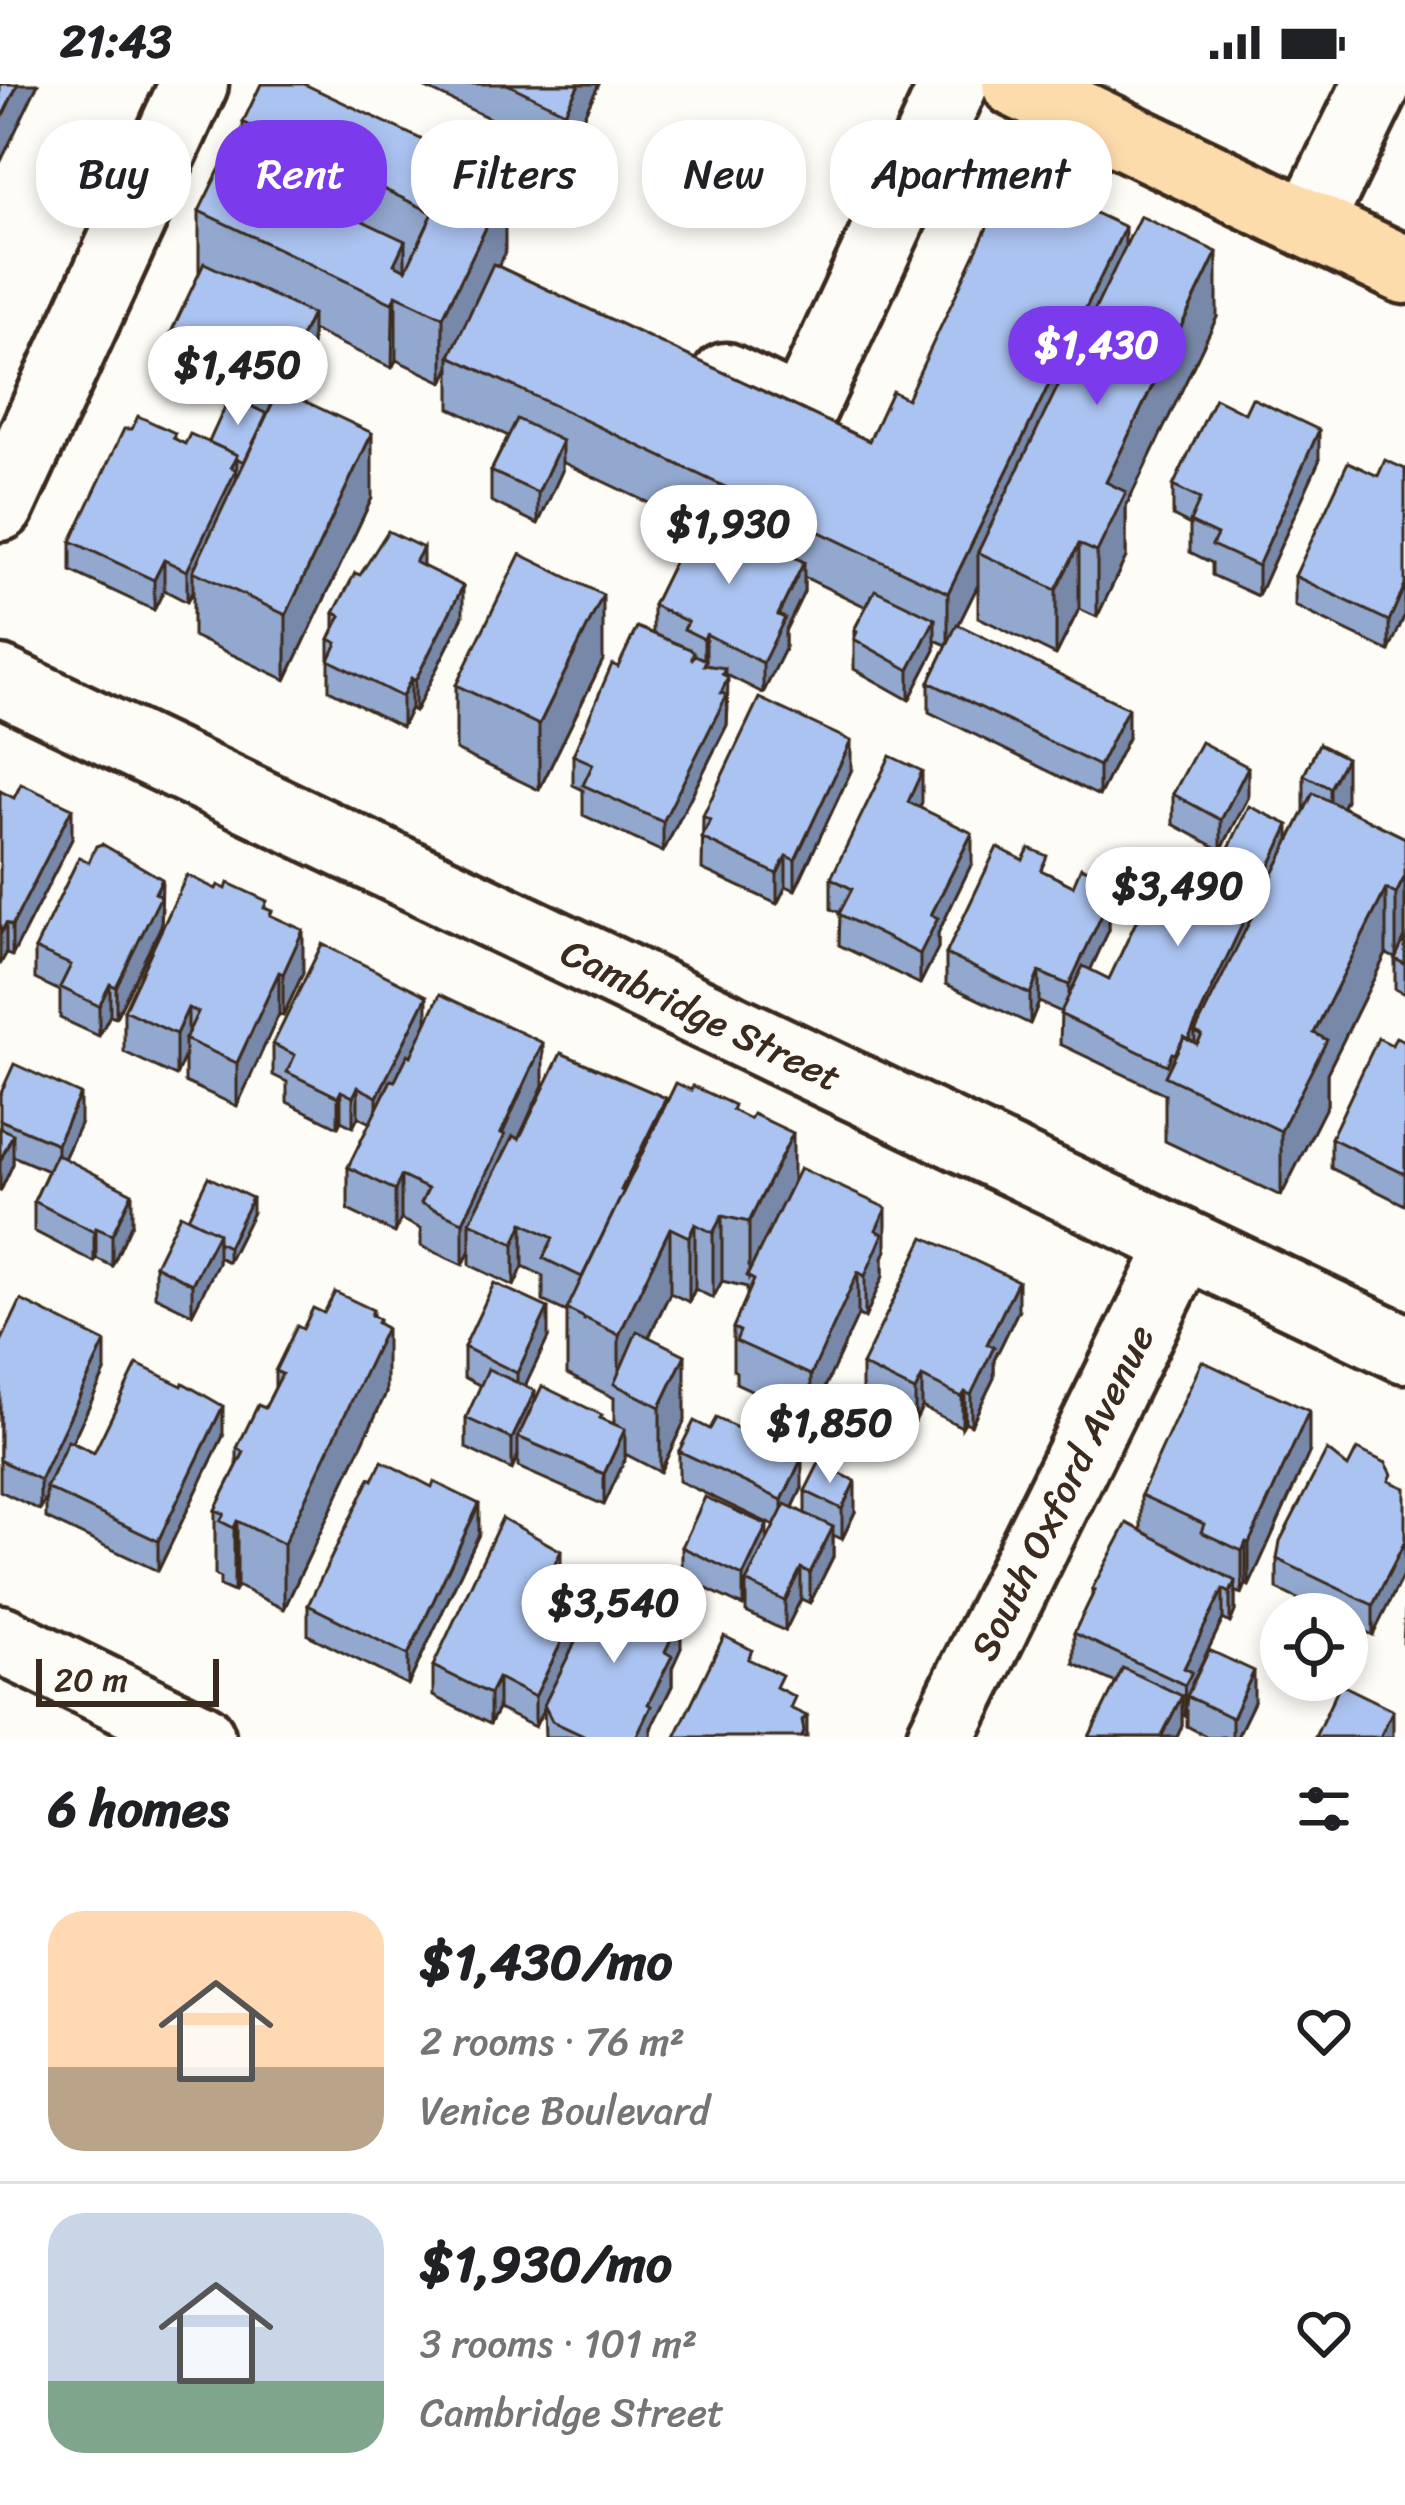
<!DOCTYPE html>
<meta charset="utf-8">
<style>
:root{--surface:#fff;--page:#f6f6f6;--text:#202124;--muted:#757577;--line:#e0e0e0;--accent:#7c3aed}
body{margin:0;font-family:Sriracha,sans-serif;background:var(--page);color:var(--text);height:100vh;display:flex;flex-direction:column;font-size:45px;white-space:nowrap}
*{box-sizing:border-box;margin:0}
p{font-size:39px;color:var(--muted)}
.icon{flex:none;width:66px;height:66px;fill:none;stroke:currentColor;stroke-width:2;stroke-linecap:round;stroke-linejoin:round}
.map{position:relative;height:1653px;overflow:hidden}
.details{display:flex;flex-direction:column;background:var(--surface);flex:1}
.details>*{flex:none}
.top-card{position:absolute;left:36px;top:36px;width:1335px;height:108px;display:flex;gap:24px}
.tools{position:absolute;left:1260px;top:1509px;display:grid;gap:24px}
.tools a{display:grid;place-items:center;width:108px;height:108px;border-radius:50%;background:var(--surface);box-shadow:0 6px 18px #0003;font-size:60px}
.scale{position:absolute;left:36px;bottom:30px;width:183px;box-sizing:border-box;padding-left:12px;border:6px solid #3b2a1e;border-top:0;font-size:33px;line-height:42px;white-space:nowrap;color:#3b2a1e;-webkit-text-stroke:9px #fdfcf7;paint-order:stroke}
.price{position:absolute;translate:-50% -102px;padding:0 27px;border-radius:42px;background:#fff;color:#222;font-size:39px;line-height:78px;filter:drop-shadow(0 3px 6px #0008)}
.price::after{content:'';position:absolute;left:50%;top:72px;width:36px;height:27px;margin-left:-18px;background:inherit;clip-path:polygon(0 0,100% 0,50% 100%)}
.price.selected{background:var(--accent);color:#fff}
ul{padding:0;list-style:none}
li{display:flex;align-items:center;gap:36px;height:300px;padding:0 48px}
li+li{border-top:3px solid var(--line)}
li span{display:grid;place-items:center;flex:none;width:336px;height:240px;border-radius:36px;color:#555}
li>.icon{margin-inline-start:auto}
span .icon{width:144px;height:144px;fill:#fffc;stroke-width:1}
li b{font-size:51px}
h2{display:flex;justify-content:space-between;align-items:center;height:144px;padding:0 48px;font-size:51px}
.pill{padding:0 42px;border-radius:48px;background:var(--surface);box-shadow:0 6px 18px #0003;font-size:42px;line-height:108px}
.pill.selected{background:var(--accent);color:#fff}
.status{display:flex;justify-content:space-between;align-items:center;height:84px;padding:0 60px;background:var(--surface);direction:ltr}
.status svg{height:33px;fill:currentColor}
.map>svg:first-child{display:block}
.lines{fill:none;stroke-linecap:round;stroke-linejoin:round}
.minor-casing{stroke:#3b2a1e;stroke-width:75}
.major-casing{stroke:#3b2a1e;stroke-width:75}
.minor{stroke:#fdfcf7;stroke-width:66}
.major{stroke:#fddcac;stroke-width:66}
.wall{fill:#93a8ce;stroke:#3b2a1e;stroke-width:3}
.shaded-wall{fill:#7888a8;stroke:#3b2a1e;stroke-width:3}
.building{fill:#abc3f0;stroke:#3b2a1e;stroke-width:3}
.labels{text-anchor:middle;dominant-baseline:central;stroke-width:9;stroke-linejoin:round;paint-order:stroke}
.street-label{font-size:39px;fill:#3b2a1e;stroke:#fdfcf7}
</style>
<div class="status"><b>21:43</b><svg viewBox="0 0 49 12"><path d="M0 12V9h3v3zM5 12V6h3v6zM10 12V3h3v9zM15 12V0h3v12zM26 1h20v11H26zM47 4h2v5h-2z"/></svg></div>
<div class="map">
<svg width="1405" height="1653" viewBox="0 0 1405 1653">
<rect width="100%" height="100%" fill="#fdfcf7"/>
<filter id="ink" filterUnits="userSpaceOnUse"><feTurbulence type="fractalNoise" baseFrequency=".00833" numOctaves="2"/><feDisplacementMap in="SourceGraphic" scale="24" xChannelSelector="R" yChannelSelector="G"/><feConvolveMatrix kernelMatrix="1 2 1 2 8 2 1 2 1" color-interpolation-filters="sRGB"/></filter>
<g filter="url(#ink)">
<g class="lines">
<g class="minor-casing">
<g id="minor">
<path d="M1309,140L1377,0"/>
<path d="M726,293L801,329L954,0"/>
<path d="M0,423L194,0"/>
<path id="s1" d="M0,596L1405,1265"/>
<path d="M0,1555L201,1653"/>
<path id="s2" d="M941,1653L1183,1161"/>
</g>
</g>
<g class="major-casing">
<path id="major" d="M1016,0L1405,186"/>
</g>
<use href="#minor" class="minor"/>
<use href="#major" class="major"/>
</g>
<g class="wall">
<path d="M417,0H599L565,70Z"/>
<path d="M243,38L461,83L505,169L498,182L869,357L907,315L1125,163L1217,233L1126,422V473L1097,533L1079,525L1056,571L978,533V501L958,541L1128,654L1099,712L929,628V598L947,561L935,556V566L909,616L854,585V546L866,523L804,493V508L785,547V565L763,609L725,590L728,623L727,641L663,768L583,731V706L573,701V671L618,583L653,549V521L693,440L562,378V387L538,440L491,417V387L508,352L450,324V283L443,298L396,276L392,284L312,246V261L289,310L372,414L286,596L193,552V506L187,518L164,506L154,526L71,487V457L175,355L185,360L209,358L228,318L166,289V259L199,191V127L243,80Z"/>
<path d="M1319,377L1258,512L1212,491V479L1190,468V441L1173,432V402Z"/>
<path d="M1405,385L1389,567L1295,522V492L1378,392Z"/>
<path d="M423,482L463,532L415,628L411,624L402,643L329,606V555L334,544V529L360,491Z"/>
<path d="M603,576L539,706L456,666V601Z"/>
<path d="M1319,660L1346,716L1343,723L1405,754V910L1395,905V874L1386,870L1327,989V1021L1281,1112L1165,1057V1010L1060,960L1061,928L1039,918L1030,940L946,900V870L1047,789L1073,802L1109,795V846L1090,886L1109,895L1174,818L1203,795L1225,772L1289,757L1304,728V691Z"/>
<path d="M851,687L795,806L786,802L777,820L702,785L703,732Z"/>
<path d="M0,707L72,755L12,872L6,870Z"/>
<path d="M1173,710L1248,714L1221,766L1173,740Z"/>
<path d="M922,718L920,723L972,779L938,849V864L920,900L839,861L840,829L831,825V794Z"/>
<path d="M216,805L267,825L303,889L283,932L279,930L237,1022L185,998V971L176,992L124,968V926Z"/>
<path d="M162,825L161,842L116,933L110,931L99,952L60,934V907L35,895V865Z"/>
<path d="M427,938L543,1001L519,1055L666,1021L734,1027L793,1099L886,1167L883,1173V1192L865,1234L858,1231L811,1334L736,1299V1288L733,1286V1244L747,1212V1203L722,1197L713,1214L695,1205L689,1218L670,1209L649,1253L685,1336L660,1388L625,1370V1375L604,1421L518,1383V1371L512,1386L466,1364V1334L481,1302L464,1293V1263L548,1254L525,1302L535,1319L602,1335L614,1340V1314L567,1290V1228L543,1217V1192L523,1182L514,1202L470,1181V1166L463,1181L421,1162V1145L401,1135L395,1149L348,1126V1083L370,1039L358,1033L353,1043L341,1037L338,1043L287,1018V998L273,991V960Z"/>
<path d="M1405,957V1121L1331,1084V1054L1392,961Z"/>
<path d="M0,1036L80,1040L64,1074L132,1139L112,1182L96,1174L94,1178L34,1147V1117L48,1087L13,1072V1080L0,1108Z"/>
<path d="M252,1130L228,1178L218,1173V1179L192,1230L155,1212V1181Z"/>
<path d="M1018,1227L994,1276V1294L971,1341L965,1338L962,1343L922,1323L915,1337L862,1311V1281Z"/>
<path d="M324,1229L373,1232L379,1240L386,1309L284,1525L237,1502L234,1508L220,1502V1494L215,1491V1426L237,1382V1364L265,1324L275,1304V1287L303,1245Z"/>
<path d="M0,1260L105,1288L72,1358L94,1369L223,1352L158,1487L46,1434V1414L40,1426L0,1407Z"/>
<path d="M679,1367L802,1404L793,1423L805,1430V1407L855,1428L842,1455L833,1451V1473L810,1519L801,1515L785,1547L746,1528V1516L743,1522L682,1493V1463L767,1456L774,1442L679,1397Z"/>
<path d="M1309,1369L1249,1502L1246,1500L1242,1510L1235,1507V1527L1230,1539L1223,1535L1192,1599V1601L1254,1618L1237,1653H1208L1187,1642V1629L1185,1632L1182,1630V1642L1177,1653H1089L1116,1599L1074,1580V1549L1092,1513V1505L1141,1447V1411Z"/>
<path d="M1386,1379L1373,1551L1347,1539V1530H1329L1277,1505V1475L1348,1383Z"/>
<path d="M479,1450L408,1601L308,1551V1521Z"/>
<path d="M561,1497L559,1501L583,1541L592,1534L641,1513L681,1564L672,1584V1602L651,1644V1653H545L544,1624L535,1643L498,1625L490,1640L433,1612V1582Z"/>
<path d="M1405,1526V1560L1403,1559Z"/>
</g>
<g class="shaded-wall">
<path d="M18,0H38L0,79V37Z"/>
<path d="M579,0H599L565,70V28Z"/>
<path d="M350,89V154L348,158V93Z"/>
<path d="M505,104V169L454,274L450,272V283L443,298V233Z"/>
<path d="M1125,143V195L978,468V501L948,562V509Z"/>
<path d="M405,157V215L396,211V276L392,284L394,180Z"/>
<path d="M1217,168V233L1126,422V473L1097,533V468L1106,398Z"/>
<path d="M312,230V261L274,340V310Z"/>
<path d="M1319,346V377L1258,512V482Z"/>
<path d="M372,349V414L286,596V531Z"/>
<path d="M562,357V387L538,440V409Z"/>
<path d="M237,371L236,416L193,487V506L187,518V487Z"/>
<path d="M1079,460V525L1056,571V506Z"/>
<path d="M423,464V494L415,478Z"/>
<path d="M164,476V506L154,526V496Z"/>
<path d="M804,478V508L785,547V565L763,609V579L778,531Z"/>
<path d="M1405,501V531L1389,567V537Z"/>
<path d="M463,502V532L415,628V597Z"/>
<path d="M603,511V576L539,706V641Z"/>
<path d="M935,535V566L909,616V586Z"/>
<path d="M706,550V607L704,611V555Z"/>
<path d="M725,584V601L728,593L727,641L663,768V738Z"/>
<path d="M411,594V624L402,643V613Z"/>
<path d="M1128,624V654L1099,712V682Z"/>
<path d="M851,657V687L795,806V776Z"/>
<path d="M1346,674V716L1330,747V704Z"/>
<path d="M1248,683V714L1221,766V736Z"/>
<path d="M922,687V718L908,748V718Z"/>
<path d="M72,724V755L12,872V842Z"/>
<path d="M1289,741V771L1202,951L1195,948V971L1180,973Z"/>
<path d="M972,749V779L938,849V864L920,900V870L931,831Z"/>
<path d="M786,772V802L777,820V790Z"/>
<path d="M1405,792V857L1396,875V810Z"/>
<path d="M162,795L161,842L116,933V903Z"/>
<path d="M1109,795V846L1069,932V901Z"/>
<path d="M1386,805V870L1327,989V1021L1281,1112V1047L1314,949Z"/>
<path d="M6,839V870L0,881V851Z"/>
<path d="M303,846V889L283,932V890Z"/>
<path d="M279,888V930L237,1022V979Z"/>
<path d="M1039,888V918L1030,940V910Z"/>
<path d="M110,900V931L99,952V922Z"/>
<path d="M427,912V943L377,1043V1013Z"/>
<path d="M188,924V956L185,955V971L176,992V950Z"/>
<path d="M543,959V1001L505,1084L470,1138V1166L463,1181V1138Z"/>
<path d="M358,1003V1033L353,1043V1013Z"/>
<path d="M341,1007V1037L338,1043V1013Z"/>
<path d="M80,1010V1040L57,1090V1060Z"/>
<path d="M666,1014V1057L626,1151L584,1237V1194L621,1106Z"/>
<path d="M793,1049V1114L749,1193V1138Z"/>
<path d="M13,1050V1080L0,1108V1077Z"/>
<path d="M401,1092V1135L395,1149V1106Z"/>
<path d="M132,1109V1139L112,1182V1151Z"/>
<path d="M252,1114V1130L228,1178V1163Z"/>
<path d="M886,1124V1167L883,1173V1192L865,1234V1192L876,1146Z"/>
<path d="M722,1132V1197L713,1214V1149Z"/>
<path d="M523,1139V1182L514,1202V1160Z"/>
<path d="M695,1140V1205L689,1218V1153Z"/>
<path d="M96,1144V1174L94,1178V1148Z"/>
<path d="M670,1144V1209L624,1304L619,1302V1251Z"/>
<path d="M218,1149V1179L192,1230V1200Z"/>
<path d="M858,1188V1231L811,1334V1291Z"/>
<path d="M1018,1197V1227L994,1276V1294L971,1341V1311L987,1260Z"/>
<path d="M548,1224V1254L517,1319V1289Z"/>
<path d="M373,1226V1271L379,1235V1258L386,1244V1309L284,1525V1460Z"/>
<path d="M105,1258V1288L50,1406L46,1404V1414L40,1426V1396Z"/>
<path d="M685,1271V1336L660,1388V1323Z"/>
<path d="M922,1293V1323L915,1337V1307Z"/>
<path d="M535,1307V1337L518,1353V1371L512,1386V1355Z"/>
<path d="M965,1308V1338L962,1343V1313Z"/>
<path d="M223,1322V1352L158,1487V1457Z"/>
<path d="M1309,1327V1369L1249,1502V1459Z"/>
<path d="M625,1345V1375L604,1421V1390Z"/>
<path d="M802,1374V1404L782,1446V1416Z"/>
<path d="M855,1397V1428L842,1455V1425Z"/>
<path d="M479,1420V1450L408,1601V1571Z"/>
<path d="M237,1437V1502L234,1508V1444Z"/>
<path d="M767,1441V1472L746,1498V1516L743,1522V1492Z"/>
<path d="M833,1443V1473L810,1519V1489Z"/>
<path d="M1405,1457V1487L1373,1551V1521Z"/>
<path d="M1246,1458V1500L1242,1510V1467Z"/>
<path d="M561,1467V1497L548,1526V1495Z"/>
<path d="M801,1484V1515L785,1547V1517Z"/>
<path d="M1235,1497V1527L1230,1539V1509Z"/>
<path d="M1223,1505V1535L1192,1599V1615L1187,1612L1185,1632L1184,1584Z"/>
<path d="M583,1513V1543L535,1643V1613Z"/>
<path d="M681,1533V1564L672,1584V1602L651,1644V1653H636L665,1568Z"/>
<path d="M1254,1587V1618L1237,1653H1232V1634Z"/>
<path d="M498,1594V1625L490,1640V1610Z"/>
<path d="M1182,1612V1642L1177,1653H1161Z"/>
<path d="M1393,1626V1653H1380Z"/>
<path d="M807,1632V1653H802V1636Z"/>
</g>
<g class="building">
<path d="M0,0H18L0,37Z"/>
<path d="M261,0H304L461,74L458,82L505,104L443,233L396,211L392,219L199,127L226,72L298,106L300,103L323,118L335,120L333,123L405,157L394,180L406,186L433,129L350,89L348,93L337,87L338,84L325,82L243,38Z"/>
<path d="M507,0H579L565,28Z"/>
<path d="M1012,90L1125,143L948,509L450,272L493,180L869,357L892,307L907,315Z"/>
<path d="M1140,132L1217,168L1106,398L1126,408L1097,468L1079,460L1056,506L978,468Z"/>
<path d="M204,179L312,230L274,310L166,259Z"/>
<path d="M279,305L372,349L286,531L193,487Z"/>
<path d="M230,312L267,330L244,378L236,374L237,371L209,358Z"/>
<path d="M1215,314L1245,329L1252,314L1319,346L1258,482L1212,461L1217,451L1190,438L1200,415L1173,402Z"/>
<path d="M138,332L175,349L173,354L185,360L190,350L237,371L231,383L236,386L187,487L164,476L154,496L71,457L124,345H132Z"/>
<path d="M517,335L562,357L538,409L491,387Z"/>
<path d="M1385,376L1405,385V501L1389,537L1295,492L1348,378L1378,392Z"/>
<path d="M699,427L804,478L778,531L785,534L763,579L706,550L704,555L684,545L688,538L653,521Z"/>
<path d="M388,447L423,464L415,478L463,502L415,597L411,594L402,613L329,576L337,559L329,555L341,532L334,529L355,489L360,491Z"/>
<path d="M520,470L603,511L539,641L456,601Z"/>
<path d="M875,506L935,535L909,586L854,555L857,548L854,546Z"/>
<path d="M957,540L1128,624L1099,682L929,598Z"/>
<path d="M637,543L690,565L694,569L691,576L695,571L706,576L704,581L725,584L722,590L728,593L721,609L727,611L663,738L583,701L593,680L573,671L612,580L618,583Z"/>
<path d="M759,614L851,657L795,776L786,772L777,790L702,754L710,736L703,732Z"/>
<path d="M1201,658L1248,683L1221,736L1173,710Z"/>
<path d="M1319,660L1346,674L1330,704L1304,691Z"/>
<path d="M890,672L922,687L908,718L972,749L931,831L938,834L920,870L839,830L852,805L831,794Z"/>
<path d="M21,700L72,724L12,842L6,839L0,851V707L14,714Z"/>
<path d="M1313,709L1405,754V792L1396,810L1386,805L1314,949L1327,956L1281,1047L1165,992L1184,953L1197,960L1202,951L1195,948Z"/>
<path d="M1249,722L1289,741L1188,956L1184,953L1175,970L1172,969L1167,981L1060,930L1083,882L1109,895L1150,808L1174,818L1188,789L1203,795L1217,768L1225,772Z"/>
<path d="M102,760L162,795L155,809L161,812L116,903L110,900L99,922L60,903L71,881L35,865L79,773L89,778L96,762Z"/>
<path d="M997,763L1023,776L1029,764L1047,772L1041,786L1073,802L1081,783L1109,795L1102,812L1109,816L1069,901L1039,888L1030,910L946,870Z"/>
<path d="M187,791L216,805L218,801L226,805L228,799L267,817L264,824L272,827L270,831L303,846L283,890L279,888L237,979L185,955L198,928L188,924L176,950L124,926Z"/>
<path d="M1405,853V880L1395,875Z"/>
<path d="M322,860L427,912L377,1013L358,1003L353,1013L341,1007L338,1013L287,988L295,971L273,960Z"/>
<path d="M440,910L543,959L501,1049L505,1051L463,1138L421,1119L428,1105L401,1092L395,1106L348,1083L391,996L395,997L408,970L411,972Z"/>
<path d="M1396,953L1405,957V1090L1331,1054L1378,954L1392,961Z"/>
<path d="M561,969L666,1014L621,1106L624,1107L582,1193L543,1174L553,1154L523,1139L514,1160L470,1138L513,1052L519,1055Z"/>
<path d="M14,980L80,1010L57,1060L0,1036V1011Z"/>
<path d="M676,999L691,1006L693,1002L734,1021L732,1026L750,1035L753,1030L793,1049L749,1138L722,1132L713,1149L695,1140L689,1153L670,1144L619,1251L567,1225Z"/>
<path d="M0,1044L13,1050L0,1077Z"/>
<path d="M56,1070L132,1109L112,1151L96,1144L94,1148L34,1117Z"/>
<path d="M800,1084L886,1124L876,1146L883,1150L865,1192L858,1188L811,1291L736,1257L740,1247L733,1244L754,1196L747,1192Z"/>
<path d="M208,1093L252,1114L228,1163L218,1158V1149L188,1134Z"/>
<path d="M180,1130L218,1149L192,1200L155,1181Z"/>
<path d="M924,1153L1018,1197L987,1260L994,1263L971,1311L965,1308L962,1313L922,1293L915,1307L862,1281Z"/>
<path d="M494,1199L548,1224L517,1289L464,1263Z"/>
<path d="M335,1208L373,1226L371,1231L379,1235L377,1239L386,1244L284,1460L237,1437L234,1444L220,1437L224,1430L215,1426L244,1368L237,1364L258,1321L265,1324L282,1290L275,1287L297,1242L303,1245L313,1224L324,1229Z"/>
<path d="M21,1216L105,1258L40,1396L0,1376V1260Z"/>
<path d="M637,1247L685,1271L660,1323L614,1300Z"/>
<path d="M1202,1277L1309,1327L1249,1459L1246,1458L1242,1467L1201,1448L1204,1440L1141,1411Z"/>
<path d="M137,1280L182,1302L183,1299L223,1322L158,1457L46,1404L68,1357L94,1369Z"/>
<path d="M488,1285L535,1307L512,1355L466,1334Z"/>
<path d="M542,1302L602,1331L600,1334L625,1345L604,1390L518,1353Z"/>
<path d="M716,1334L802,1374L782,1416L679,1367L694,1337L710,1345Z"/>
<path d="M1357,1365L1386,1379L1392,1390L1389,1397L1405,1404V1457L1373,1521L1277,1475L1280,1457L1327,1366L1348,1383Z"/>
<path d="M382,1377L432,1403L434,1398L479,1420L408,1571L308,1521L370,1394L373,1396Z"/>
<path d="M819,1379L855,1397L842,1425L805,1407Z"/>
<path d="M705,1413L767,1441L743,1492L682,1463Z"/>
<path d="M785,1420L833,1443L810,1489L801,1484L785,1517L746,1498Z"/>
<path d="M502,1434L561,1467L548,1495L583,1513L535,1613L498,1594L490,1610L433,1582Z"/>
<path d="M1127,1439L1235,1497L1230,1509L1223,1505L1184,1584L1192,1588L1185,1601L1074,1549L1095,1506L1092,1505Z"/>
<path d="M618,1493L641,1504L637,1512L681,1533L665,1568L672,1572L648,1620L651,1622L636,1653H586L552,1637L544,1621L588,1532L592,1534L610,1498L614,1501Z"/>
<path d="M724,1552L752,1566L748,1575L782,1591L776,1603L795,1613L790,1624L807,1632L802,1636L804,1647L802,1653H675Z"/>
<path d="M1209,1566L1254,1587L1232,1634L1187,1612Z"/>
<path d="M1123,1584L1182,1612L1161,1653H1089Z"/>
<path d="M1340,1600L1393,1626L1380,1653H1315Z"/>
</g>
</g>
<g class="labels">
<g class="street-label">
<text stroke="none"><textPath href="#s1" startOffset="777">Cambridge Street</textPath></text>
<text stroke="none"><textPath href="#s2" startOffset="273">South Oxford Avenue</textPath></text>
</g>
</g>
</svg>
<div class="tools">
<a><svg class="icon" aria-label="locate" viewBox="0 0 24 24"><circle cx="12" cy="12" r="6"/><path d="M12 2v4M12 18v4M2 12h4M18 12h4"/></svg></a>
</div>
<div class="scale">20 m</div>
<b class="price selected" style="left:1097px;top:324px">$1,430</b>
<b class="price" style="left:238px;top:344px">$1,450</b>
<b class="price" style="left:729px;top:503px">$1,930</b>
<b class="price" style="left:1178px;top:865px">$3,490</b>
<b class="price" style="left:830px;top:1402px">$1,850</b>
<b class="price" style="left:614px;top:1582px">$3,540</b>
<div class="top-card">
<a class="pill">Buy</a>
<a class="pill selected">Rent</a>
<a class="pill">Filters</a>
<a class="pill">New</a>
<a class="pill">Apartment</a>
</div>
</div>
<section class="details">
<h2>6 homes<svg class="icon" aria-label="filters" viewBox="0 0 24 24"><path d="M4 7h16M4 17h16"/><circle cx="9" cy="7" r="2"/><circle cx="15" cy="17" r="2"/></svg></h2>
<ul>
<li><span style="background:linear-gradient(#ffd9b3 65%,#b9a48a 0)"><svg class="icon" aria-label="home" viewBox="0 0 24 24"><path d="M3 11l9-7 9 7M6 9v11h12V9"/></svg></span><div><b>$1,430/mo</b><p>2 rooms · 76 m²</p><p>Venice Boulevard</p></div><svg class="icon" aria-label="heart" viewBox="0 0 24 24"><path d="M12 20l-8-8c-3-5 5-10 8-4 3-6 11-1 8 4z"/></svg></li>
<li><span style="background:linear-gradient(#c9d6e8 70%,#7fa58c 0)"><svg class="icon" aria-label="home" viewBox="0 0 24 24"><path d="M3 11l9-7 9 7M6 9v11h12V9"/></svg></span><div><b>$1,930/mo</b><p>3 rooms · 101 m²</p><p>Cambridge Street</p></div><svg class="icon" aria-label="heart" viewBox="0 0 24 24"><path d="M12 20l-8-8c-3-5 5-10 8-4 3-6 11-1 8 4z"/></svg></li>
</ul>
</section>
